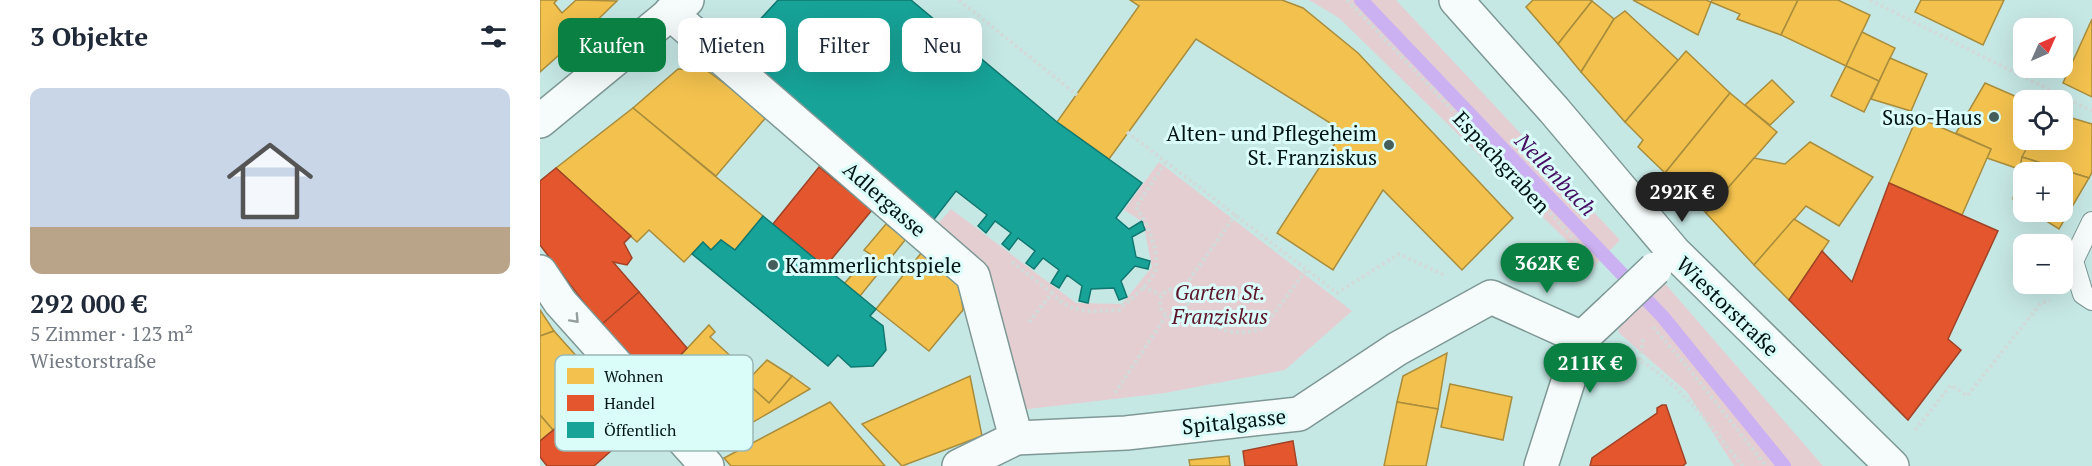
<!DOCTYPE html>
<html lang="de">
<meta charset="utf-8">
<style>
:root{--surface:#fff;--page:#f2f2f3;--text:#1f2937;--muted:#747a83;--accent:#0b8043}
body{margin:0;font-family:"PT Serif",serif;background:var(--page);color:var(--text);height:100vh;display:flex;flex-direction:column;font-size:22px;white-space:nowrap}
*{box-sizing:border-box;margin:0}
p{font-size:20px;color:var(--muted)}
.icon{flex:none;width:33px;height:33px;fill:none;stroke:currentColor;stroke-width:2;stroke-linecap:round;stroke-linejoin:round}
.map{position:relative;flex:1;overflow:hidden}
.side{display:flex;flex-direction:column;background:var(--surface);width:540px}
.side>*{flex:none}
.guide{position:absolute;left:18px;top:18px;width:570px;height:54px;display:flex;gap:12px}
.needle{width:39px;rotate:45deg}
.controls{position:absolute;left:1473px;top:18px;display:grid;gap:12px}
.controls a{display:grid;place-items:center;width:60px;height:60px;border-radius:12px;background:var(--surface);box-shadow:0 6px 24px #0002;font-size:30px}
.price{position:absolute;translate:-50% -51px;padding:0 14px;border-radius:21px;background:var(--accent);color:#fff;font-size:20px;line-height:39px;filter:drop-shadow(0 2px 3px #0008)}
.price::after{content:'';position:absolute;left:50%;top:36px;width:18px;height:14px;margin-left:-9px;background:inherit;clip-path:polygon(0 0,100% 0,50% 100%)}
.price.on{background:#222;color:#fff}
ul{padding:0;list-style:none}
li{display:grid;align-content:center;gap:12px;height:318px;padding:0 30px}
li span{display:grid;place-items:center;height:186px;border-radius:12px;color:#555}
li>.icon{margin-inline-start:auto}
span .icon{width:108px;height:108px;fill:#fffc;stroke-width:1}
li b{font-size:26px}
h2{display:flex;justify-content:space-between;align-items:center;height:72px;padding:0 30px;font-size:26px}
.pill{padding:0 21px;border-radius:12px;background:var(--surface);box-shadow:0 6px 24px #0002;font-size:21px;line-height:54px}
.pill.on{background:var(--accent);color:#fff}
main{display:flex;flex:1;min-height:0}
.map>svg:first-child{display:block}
.green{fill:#e4ced2}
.homes{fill:#f2c14e;stroke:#a98d3c;stroke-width:1.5}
.shops{fill:#e4572e;stroke:#a04326;stroke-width:1.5}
.public{fill:#17a398;stroke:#107870;stroke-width:1.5}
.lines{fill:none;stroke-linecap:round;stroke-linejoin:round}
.stream{stroke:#ccb1f2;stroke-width:14}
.lane-casing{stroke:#7e9896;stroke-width:22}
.street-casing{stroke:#7e9896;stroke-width:36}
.secondary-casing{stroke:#7e9896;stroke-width:36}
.path{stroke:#d0dbda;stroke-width:4;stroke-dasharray:3 3;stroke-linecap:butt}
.lane{stroke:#f6fcfb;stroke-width:20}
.street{stroke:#f6fcfb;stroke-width:33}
.secondary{stroke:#f6fcfb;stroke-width:33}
.street-bridge-casing{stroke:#7e9896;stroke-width:36;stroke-linecap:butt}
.street-bridge{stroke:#f6fcfb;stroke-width:33}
.oneway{stroke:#949f9e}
.poi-dot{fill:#455e5c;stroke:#dafdfa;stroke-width:2}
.labels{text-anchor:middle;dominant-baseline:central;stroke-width:6;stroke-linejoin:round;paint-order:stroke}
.poi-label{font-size:21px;fill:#001413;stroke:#dafdfa;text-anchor:end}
.street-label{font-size:21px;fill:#001413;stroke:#dafdfa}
.park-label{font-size:21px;font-style:italic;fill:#5d1628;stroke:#dafdfa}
.water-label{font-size:22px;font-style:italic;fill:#440e61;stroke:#dafdfa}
.key{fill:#dafdfa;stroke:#99b7b5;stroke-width:1.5}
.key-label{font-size:16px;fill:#001413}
</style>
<main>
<section class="side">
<h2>3 Objekte<svg class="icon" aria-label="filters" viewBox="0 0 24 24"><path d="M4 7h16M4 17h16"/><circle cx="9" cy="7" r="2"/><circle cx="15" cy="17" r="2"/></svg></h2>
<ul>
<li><span style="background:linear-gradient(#c9d6e8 75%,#b9a48a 0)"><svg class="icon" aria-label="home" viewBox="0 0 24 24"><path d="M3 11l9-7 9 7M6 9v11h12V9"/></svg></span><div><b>292 000 €</b><p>5 Zimmer · 123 m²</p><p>Wiestorstraße</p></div></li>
</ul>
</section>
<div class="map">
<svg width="1552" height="466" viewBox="0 0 1552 466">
<rect width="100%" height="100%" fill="#c6e8e5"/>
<g class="green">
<path d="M769,0H856L1080,240L1054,267L799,18Z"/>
<path d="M619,162L812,311L745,370L625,393L480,410L396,226L411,209L536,303L582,304L612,267L603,222L584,210Z"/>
<path d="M1122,280L1283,466H1194L1147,392L1079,333L1076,312Z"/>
</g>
<g class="homes">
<path d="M0,0H17L14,3L22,13L36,0L77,1L45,32L47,35L39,42L36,40L0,72Z"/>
<path d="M590,0H742L763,8L818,53L973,218L922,270L843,190L793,270L737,233L803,131L656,39L569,159L517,122L599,6Z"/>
<path d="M993,0H1050L1052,1L1018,44L986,7Z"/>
<path d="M1093,0H1166L1171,2L1158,35Z"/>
<path d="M1172,0H1258L1241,35L1197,19L1200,14L1171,2Z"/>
<path d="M1258,0H1298L1330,15L1306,66L1241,35Z"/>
<path d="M1381,0H1464L1443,45L1375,12Z"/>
<path d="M1052,1L1074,19L1041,72L1018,44Z"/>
<path d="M1085,11L1138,60L1085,122L1041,72L1074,19Z"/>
<path d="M1552,19V97L1523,83Z"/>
<path d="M1322,32L1355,48L1339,81L1306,66Z"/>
<path d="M1146,51L1190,93L1125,173L1098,147L1103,140L1085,122Z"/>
<path d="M1350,58L1387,74L1371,111L1331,99Z"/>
<path d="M1306,66L1339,81L1324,112L1291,96Z"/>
<path d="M138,69L166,70L228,115L176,176L93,108Z"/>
<path d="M1232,80L1254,102L1230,125L1205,105Z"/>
<path d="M1445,83L1484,100V140H1491L1479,169L1447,158L1451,149L1416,133Z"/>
<path d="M1190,93L1237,132L1166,213L1125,173Z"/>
<path d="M93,108L223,216L195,250L181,240L171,250L163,242L144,262L109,230L97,242L16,168Z"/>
<path d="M1522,115L1552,124V172L1549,178L1482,157L1491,140H1522Z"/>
<path d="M1377,117L1451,149L1422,215L1349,183Z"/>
<path d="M1270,142L1333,177L1299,226L1266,206L1214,265L1166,213L1214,158L1245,164Z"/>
<path d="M1482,157L1549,178L1519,229L1492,212H1522V172H1484V206L1473,199Z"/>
<path d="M1254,219L1289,241L1249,300L1214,265Z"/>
<path d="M346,224L366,239L320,296L304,284L330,254L324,250Z"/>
<path d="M382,252L420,286L423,310L389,351L336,309Z"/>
<path d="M0,310L14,331L0,336Z"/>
<path d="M169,325L175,332L170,337L212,376L160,432L114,384Z"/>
<path d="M14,331L65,388L13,430L0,415V336Z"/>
<path d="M907,353L898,409L857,402L863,376Z"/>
<path d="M227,360L252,376L229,403L206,382Z"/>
<path d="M252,376L270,389L172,446L160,432L206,382L229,403Z"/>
<path d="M430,376L442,436L362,466L322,424Z"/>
<path d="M910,384L972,397L963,440L901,427Z"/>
<path d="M290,402L345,466H191L184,458Z"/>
<path d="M857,402L898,409L886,466H844Z"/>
<path d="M0,415L13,430L0,441Z"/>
<path d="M689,456L690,466H650L649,460Z"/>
</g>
<g class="shops">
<path d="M279,167L332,210L285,267L233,224Z"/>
<path d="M16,168L91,236L84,243L92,258L87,265L73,262L99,292L61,325L0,245V181Z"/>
<path d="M1349,183L1458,231L1408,339L1421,350L1368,420L1249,300L1282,251L1312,282Z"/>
<path d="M99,292L147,348L114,384L61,325Z"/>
<path d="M65,388L98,427L54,466H7L0,457V441Z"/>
<path d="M1122,405H1126L1146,463L1143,466H1050L1052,458L1117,413V408Z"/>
<path d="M753,441L757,466H705L703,451Z"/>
</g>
<g class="public">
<path d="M238,0H371L517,122L602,183L576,218L589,229L602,221L605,230L592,237L596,257L610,261L608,269L595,266L581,281L587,297L579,300L574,288L551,289L548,303L539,301L542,286L527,275L519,288L511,283L519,270L503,258L494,269L486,263L495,251L478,238L469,250L462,244L471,233L455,221L446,233L438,226L447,215L416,191L392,222L188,54Z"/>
<path d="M223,216L336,309L330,316L343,326L346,350L333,366L311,367L298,355L288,366L152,254L163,242L171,250L181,240L195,250Z"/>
</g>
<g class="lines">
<path class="stream" d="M821,0L1123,317L1244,466"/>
<g class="lane-casing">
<path id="lane" d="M1552,222L1533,261L1543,294L1552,300"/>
</g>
<g class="street-casing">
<g id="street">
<path d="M130,13L433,276L476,438"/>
<path d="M0,272L20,302L167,466"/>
<path d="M419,466L476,438L586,433L759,414L857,349L951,297L1042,338"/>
<path d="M1001,466L1042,338L1074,308"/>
</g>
</g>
<g class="secondary-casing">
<g id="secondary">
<path d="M916,0L1014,110L1134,252L1352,466"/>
<path d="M0,121L147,0"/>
</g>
</g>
<g class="path">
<path d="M419,0L537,95"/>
<path d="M807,0L995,196L1058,266"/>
<path d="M1330,0L1552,111"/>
<path d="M587,132L797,293L859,254L904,275"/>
<path d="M472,262L512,293"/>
<path d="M603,287L621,295"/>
<circle cx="634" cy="303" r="14"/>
<path d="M642,290L696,214"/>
<path d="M647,311C669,326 697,341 724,327L767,269"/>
<path d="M489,322L512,293C531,315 552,311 579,310C590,299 613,283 616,268C619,248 606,222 596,207L627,160"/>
<path d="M1113,327L1150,370L1226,466"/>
<path d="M1085,354C1135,373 1169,426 1203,466"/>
<path d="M1100,360L1103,339"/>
<path d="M575,393L626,316"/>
<path d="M1375,430L1411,385L1427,396L1501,303L1510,301"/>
</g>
<use href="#lane" class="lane"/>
<use href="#street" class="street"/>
<use href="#secondary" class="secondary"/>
<g class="street-bridge-casing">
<path id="street-bridge" d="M1074,308L1115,269"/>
</g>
<use href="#street-bridge" class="street-bridge"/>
</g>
<defs><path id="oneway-chevron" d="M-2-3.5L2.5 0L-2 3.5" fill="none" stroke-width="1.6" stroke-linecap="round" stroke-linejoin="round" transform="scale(1.5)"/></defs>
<use class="oneway" href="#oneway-chevron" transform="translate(35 319) rotate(47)"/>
<g class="poi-dot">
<circle cx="1454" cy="117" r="6"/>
<circle cx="849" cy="145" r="6"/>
<circle cx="233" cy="265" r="6"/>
</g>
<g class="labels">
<g class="poi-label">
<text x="1442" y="117">Suso-Haus</text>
<text x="837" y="133">Alten- und Pflegeheim<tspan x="837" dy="24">St. Franziskus</tspan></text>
<text x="245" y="265" text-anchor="start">Kammerlichtspiele</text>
</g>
<g class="street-label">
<text transform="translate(962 162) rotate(47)">Espachgraben</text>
<text transform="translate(345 199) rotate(41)">Adlergasse</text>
<text transform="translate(1188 306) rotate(44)">Wiestorstraße</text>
<text transform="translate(694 421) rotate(-6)">Spitalgasse</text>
</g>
<g class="park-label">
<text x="680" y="292">Garten St.<tspan x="680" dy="24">Franziskus</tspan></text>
</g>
<g class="water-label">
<text transform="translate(1016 174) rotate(46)">Nellenbach</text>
</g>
</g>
<rect x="15" y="355" width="198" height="96" rx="9" class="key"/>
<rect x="27" y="368" width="27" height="16" fill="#f2c14e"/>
<rect x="27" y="395" width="27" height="16" fill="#e4572e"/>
<rect x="27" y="422" width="27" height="16" fill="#17a398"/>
<g class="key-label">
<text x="64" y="382">Wohnen</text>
<text x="64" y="409">Handel</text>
<text x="64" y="436">Öffentlich</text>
</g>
</svg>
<div class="controls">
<a><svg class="needle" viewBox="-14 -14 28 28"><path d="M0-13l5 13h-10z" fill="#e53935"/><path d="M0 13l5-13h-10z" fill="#747a83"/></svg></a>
<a><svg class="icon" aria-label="locate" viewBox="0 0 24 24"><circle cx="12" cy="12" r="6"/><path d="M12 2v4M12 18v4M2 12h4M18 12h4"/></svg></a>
<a>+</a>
<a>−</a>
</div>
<b class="price on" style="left:1142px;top:223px">292K €</b>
<b class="price" style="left:1007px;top:294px">362K €</b>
<b class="price" style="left:1050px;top:394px">211K €</b>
<div class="guide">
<a class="pill on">Kaufen</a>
<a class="pill">Mieten</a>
<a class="pill">Filter</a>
<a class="pill">Neu</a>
</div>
</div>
</main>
